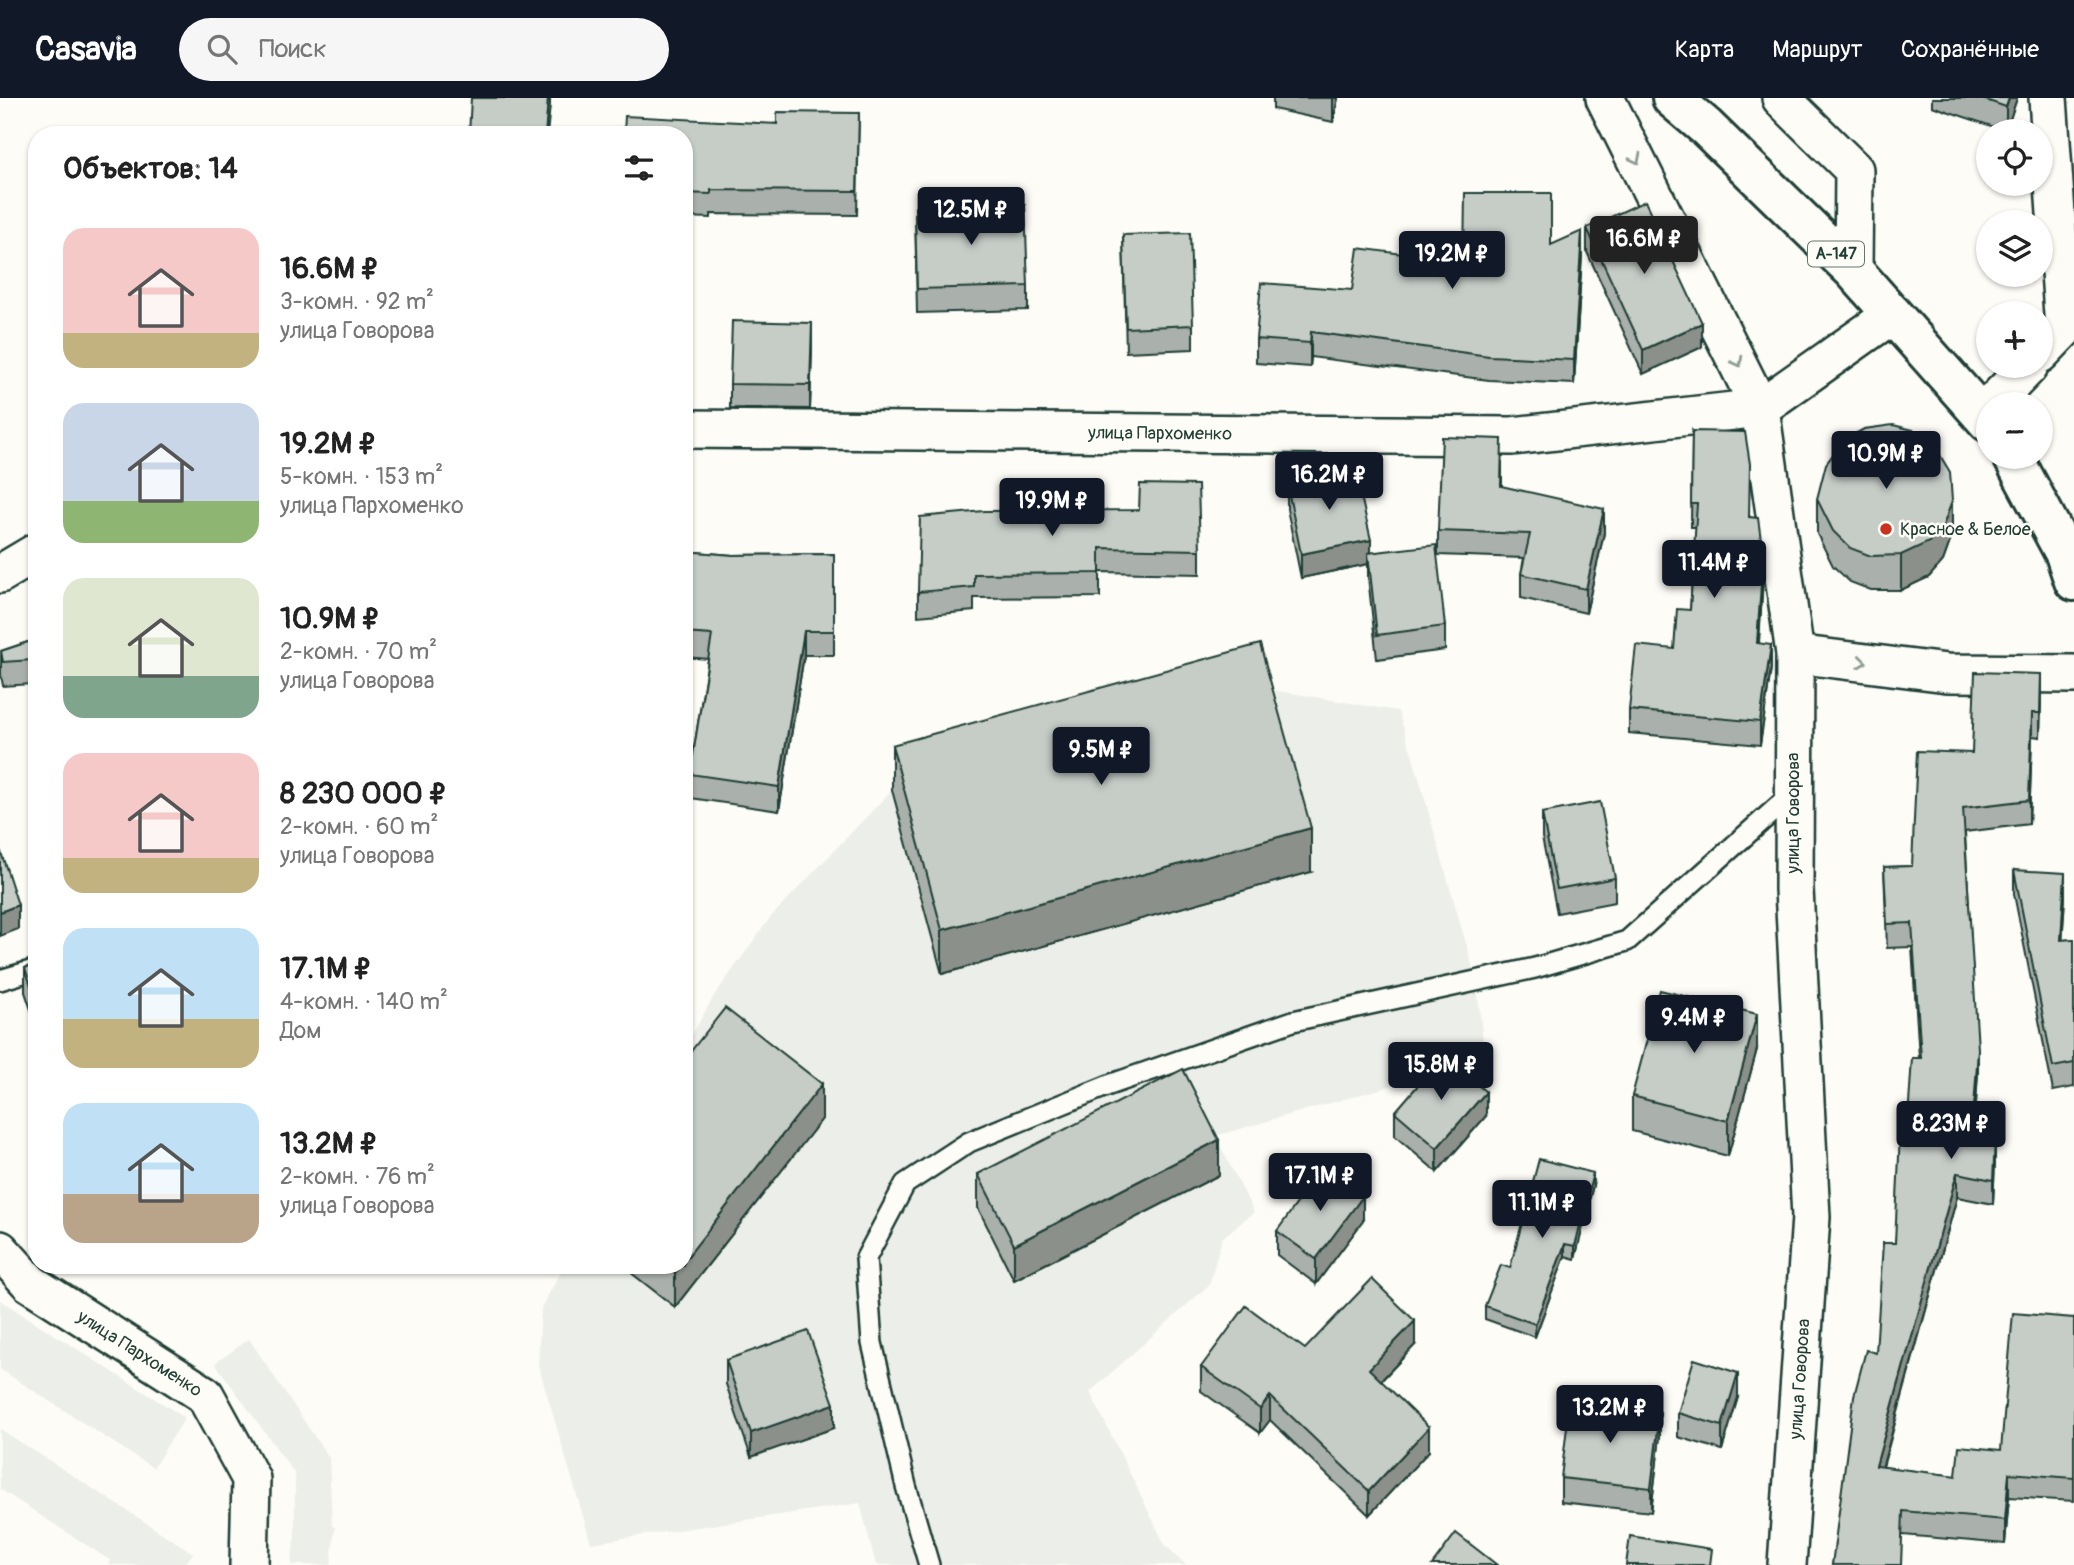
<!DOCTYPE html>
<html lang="ru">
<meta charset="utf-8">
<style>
:root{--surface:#fff;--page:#f6f6f6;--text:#222;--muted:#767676;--accent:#111827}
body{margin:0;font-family:Pangolin,sans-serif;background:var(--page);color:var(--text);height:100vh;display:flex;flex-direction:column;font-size:26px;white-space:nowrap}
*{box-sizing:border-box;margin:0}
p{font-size:23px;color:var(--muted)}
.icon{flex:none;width:38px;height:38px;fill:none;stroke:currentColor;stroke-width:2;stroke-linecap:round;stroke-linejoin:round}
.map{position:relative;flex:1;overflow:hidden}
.sheet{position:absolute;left:28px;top:28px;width:665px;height:1148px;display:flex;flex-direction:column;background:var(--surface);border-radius:28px;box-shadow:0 2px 5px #0004}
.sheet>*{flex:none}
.buttons{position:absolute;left:1976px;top:21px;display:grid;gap:14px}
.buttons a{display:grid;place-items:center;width:77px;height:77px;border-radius:50%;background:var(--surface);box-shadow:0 2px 5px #0004;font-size:35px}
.price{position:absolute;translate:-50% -60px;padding:0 16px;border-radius:7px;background:var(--accent);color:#fff;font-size:23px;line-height:46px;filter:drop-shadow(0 2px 4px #0008)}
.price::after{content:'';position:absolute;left:50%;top:42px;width:21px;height:16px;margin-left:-10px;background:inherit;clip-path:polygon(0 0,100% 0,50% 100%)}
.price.on{background:#222;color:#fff}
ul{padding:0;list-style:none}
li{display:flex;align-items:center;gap:21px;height:175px;padding:0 35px}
li span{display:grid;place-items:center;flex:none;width:196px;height:140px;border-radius:21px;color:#555}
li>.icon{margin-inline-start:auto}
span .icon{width:84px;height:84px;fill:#fffc;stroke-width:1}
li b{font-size:30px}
h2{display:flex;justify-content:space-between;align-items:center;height:84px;padding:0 35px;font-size:30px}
header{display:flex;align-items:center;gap:42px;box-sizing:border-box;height:98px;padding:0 35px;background:var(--accent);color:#fff}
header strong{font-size:33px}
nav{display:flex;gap:38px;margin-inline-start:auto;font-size:24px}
.search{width:490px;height:63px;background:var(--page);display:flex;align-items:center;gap:18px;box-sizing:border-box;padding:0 24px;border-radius:38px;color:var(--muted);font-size:26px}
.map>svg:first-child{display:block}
.built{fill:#eceee9}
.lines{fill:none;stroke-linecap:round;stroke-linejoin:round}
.lane-casing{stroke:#1f3d34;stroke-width:24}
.street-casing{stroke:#1f3d34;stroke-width:42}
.highway-casing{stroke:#1f3d34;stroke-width:44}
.lane{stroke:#fdfcf7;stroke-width:19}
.street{stroke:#fdfcf7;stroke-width:37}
.highway{stroke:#fdfcf7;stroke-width:38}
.wall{fill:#aab0ab;stroke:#1f3d34;stroke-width:2}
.shaded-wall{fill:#8b908b;stroke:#1f3d34;stroke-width:2}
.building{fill:#c6cdc7;stroke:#1f3d34;stroke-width:2}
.oneway{stroke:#8e9c96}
.poi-dot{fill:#c8321e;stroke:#fdfcf7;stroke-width:2.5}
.labels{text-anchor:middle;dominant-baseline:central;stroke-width:5;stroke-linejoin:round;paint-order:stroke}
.shield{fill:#fdfcf7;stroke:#62766e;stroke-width:2}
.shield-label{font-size:16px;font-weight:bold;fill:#1f3d34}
.street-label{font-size:18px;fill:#1f3d34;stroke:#fdfcf7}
.poi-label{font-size:18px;fill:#1f3d34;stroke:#fdfcf7;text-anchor:start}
</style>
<header>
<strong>Casavia</strong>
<div class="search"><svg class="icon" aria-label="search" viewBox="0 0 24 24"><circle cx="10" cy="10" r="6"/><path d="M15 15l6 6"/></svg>Поиск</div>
<nav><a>Карта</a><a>Маршрут</a><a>Сохранённые</a></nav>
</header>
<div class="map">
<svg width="2074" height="1467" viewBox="0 0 2074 1467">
<rect width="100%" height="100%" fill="#fdfcf7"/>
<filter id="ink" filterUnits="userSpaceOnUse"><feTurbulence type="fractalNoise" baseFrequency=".0143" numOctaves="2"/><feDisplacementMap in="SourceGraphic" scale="14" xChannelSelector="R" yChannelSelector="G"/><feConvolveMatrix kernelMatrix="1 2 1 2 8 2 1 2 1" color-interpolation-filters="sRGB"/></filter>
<g filter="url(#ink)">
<g class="built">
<path d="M1260,590L1398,613L1412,656L1476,881L1485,961L1215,1038L1254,1114L1222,1140L1209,1187L1090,1294L1165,1447L1186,1467H876L860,1405L591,1445L538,1266L541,1210L565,1167H684V951L714,898L770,820L892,692Z"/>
<path d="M0,1202L185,1320L153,1370L0,1271Z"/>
<path d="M249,1241L329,1360L332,1428L335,1429L331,1467H291L295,1437V1376L215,1265Z"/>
<path d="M0,1331L193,1455L186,1465L189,1467H109L111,1463L0,1391Z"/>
</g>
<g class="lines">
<g class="lane-casing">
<g id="lane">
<path d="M0,882L37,871"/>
<path d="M929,1467L906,1388L872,1245L866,1160L905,1086L969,1044L1109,987L1293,923L1535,870L1627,843L1792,696"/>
</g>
</g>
<g class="street-casing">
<g id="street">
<path d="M1605,0L1760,310L1795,556L1794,791L1811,1119L1787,1467"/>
<path d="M1781,0L1854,72L1853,172"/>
<path d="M2040,256L2064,231L2048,0"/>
<path d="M1992,306L2029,268"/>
<path id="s1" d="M684,331L1512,338L1760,310L1893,216"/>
<path d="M0,476L37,454"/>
<path d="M1795,556L1947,575L2074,576"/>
<path id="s2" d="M0,1152L30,1185L205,1297L251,1381L249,1467"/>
</g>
</g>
<g class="highway-casing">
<g id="highway">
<path d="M1672,0L1706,29L1853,172L1988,324"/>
<path d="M2013,359L2065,456L2074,483"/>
</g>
</g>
<use href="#lane" class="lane"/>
<use href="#street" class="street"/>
<use href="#highway" class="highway"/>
</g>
<g class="wall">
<path d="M1273,0H1338L1333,24L1273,11Z"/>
<path d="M1932,0H2017L2006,33L1932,8Z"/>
<path d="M859,15L857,117L711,116V120L684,119V37Z"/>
<path d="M915,110L1028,188V212L917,215Z"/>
<path d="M1587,130L1702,249L1643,276L1587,154Z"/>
<path d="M1123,137L1193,227V251L1126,254Z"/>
<path d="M1551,147L1582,157L1574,286L1489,282L1311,259L1310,269L1256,265V241L1352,192L1464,164Z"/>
<path d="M812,249L810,311L730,310V286Z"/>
<path d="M1692,333L1750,419L1763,480L1759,545L1771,570L1760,647L1629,635V612L1674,551L1690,512L1696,429H1691Z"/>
<path d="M1502,365V389L1604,435L1586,515L1521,500V476L1524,460L1438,457V433Z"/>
<path d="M1287,387L1371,455L1445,528V552L1377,561L1368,479V466L1301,480L1287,411Z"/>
<path d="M1817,401L1952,438L1943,463L1929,479L1901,492H1871L1850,484L1833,468L1817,436Z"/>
<path d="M1139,412L1200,452V476L1100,474V499L974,500V513L918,518V494Z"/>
<path d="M684,453L733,457L834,456V557H804L779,713L690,700V676L708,561L684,559Z"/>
<path d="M37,541V599L32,586L3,588L1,577V553Z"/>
<path d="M2041,600L2040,639L2032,638L2029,726L1965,734L1978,974L1974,1039L1995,1064L1993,1106L1957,1099L1883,1369L1956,1378L2001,1352L2074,1220V1403L2009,1399L2005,1446L1903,1437L1832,1467L1876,1255L1895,1145L1919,960L1912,849L1887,850L1884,769L1912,768L1972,655Z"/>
<path d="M892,647L1311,774L942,876L892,692Z"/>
<path d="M1542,715L1615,780V804L1557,815L1542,739Z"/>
<path d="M2014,772L2065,799L2062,842L2074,841V989L2053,993L2014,796Z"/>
<path d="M37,865V929L25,894V870Z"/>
<path d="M1757,951L1728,1058L1632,1033V998Z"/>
<path d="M1395,1014L1486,1018L1437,1074L1395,1038Z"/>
<path d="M822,1021L675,1209L621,1167H684Z"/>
<path d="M978,1076L1219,1077L1014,1182L978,1110Z"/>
<path d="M1593,1087L1575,1161L1565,1158L1535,1239L1485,1221V1208L1510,1170Z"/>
<path d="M1363,1123L1316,1186L1277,1157V1133Z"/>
<path d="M1415,1247L1381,1283L1429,1353L1369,1417L1270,1322L1260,1335L1201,1293V1269L1305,1251Z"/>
<path d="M726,1262L834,1330L751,1359L726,1286Z"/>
<path d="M1738,1299L1722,1352L1678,1339V1315Z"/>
<path d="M1660,1338L1651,1414L1561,1404V1380Z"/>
</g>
<g class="shaded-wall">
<path d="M548,0H550V7L547,37H545Z"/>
<path d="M1333,0H1338L1333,24Z"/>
<path d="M2009,0H2017L2006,33V9Z"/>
<path d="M1582,133V157L1574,286V262Z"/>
<path d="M812,225V249L810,311V287Z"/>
<path d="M1702,225V249L1643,276V252Z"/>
<path d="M1311,234V259L1310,269V245Z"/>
<path d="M1952,403V438L1943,463L1929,479L1901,492V457Z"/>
<path d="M1604,411V435L1586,515V491Z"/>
<path d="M1371,442V466L1368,455V466L1301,480V456Z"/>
<path d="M1763,457V480L1757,568V545Z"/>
<path d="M804,533V557L779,713V689Z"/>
<path d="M1771,547V570L1760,647V624Z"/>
<path d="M2041,576V600L2040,639V615Z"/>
<path d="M2032,615V638L2029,726V702Z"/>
<path d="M1311,730V774L942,876V832Z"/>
<path d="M2065,775V799L2061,866V842Z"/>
<path d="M18,807V831L0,838V814Z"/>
<path d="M1757,916V951L1728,1058V1023Z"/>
<path d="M1978,951V974L1972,1063V1039Z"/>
<path d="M822,986V1021L675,1209V1175L681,1167H684V1163Z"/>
<path d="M1486,994V1018L1437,1074V1050Z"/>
<path d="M1995,1040V1064L1993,1106V1082Z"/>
<path d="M1219,1042V1077L1014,1182V1147Z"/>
<path d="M1593,1075V1087L1575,1161V1148Z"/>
<path d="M1957,1075V1099L1876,1392V1368Z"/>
<path d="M1363,1098V1123L1316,1186V1161Z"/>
<path d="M1565,1146V1158L1535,1239V1226Z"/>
<path d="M1415,1223V1247L1369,1295V1271Z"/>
<path d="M1738,1275V1299L1722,1352V1328Z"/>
<path d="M1270,1298V1322L1260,1335V1311Z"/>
<path d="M834,1306V1330L751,1359V1335Z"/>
<path d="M1660,1314V1338L1651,1414V1390Z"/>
<path d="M1429,1329V1353L1369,1417V1393Z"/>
<path d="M2009,1375V1399L2005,1446V1422Z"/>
</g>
<g class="building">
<path d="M471,0H548L545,37H469Z"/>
<path d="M1980,0H2009L2006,9Z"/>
<path d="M777,14L859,15L857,93L711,92V96L684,95V37H624L625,18L777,26Z"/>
<path d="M1465,95H1551V147L1582,133L1574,262L1489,258L1311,234L1310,245L1256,241L1261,185L1352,192L1358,150L1464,164Z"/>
<path d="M1645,103L1702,225L1643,252L1587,130Z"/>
<path d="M1025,107L1028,188L917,191L915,110Z"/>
<path d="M1190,135L1193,227L1126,230L1123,137Z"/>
<path d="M732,223L812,225L810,287L730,286Z"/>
<path d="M1893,327L1913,332L1933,346L1950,374L1952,403L1943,428L1929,444L1901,457L1871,458L1850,450L1833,433L1817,401L1826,366L1844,342L1864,331Z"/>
<path d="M1692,333L1745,334L1750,366L1749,419L1758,420L1763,457L1757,545L1771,547L1760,624L1629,612L1636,547L1674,551L1677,511L1690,512L1697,406H1691Z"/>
<path d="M1442,339L1502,341L1501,388L1604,411L1586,491L1521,476L1530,436L1438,433Z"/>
<path d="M1355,372L1371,442L1301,456L1287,387Z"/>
<path d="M1140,386L1198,387L1200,452L1100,450V475L974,476V489L918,494L920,419L984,413L1139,412Z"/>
<path d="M1436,447L1445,528L1377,537L1368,455Z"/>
<path d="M684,453L733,457L834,456V533H804L779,689L690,676L712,537L684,535Z"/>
<path d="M37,541V575L32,562L3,564L1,553Z"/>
<path d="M1260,546L1311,730L942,832L892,647Z"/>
<path d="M1975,574L2041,576L2040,615H2032L2029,702L1963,710L1978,951L1972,1039L1995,1040L1993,1082L1957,1075L1876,1368L1956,1378L1959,1348L2001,1352L2013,1215L2074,1220V1380L2009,1375L2005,1422L1903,1413L1901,1467H1832L1854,1298L1866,1252L1876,1255L1883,1145H1895L1900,1036L1907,1037L1912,960H1921L1912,825L1887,826L1884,769L1912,768L1917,653L1972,655Z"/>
<path d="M1600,704L1615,780L1557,791L1542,715Z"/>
<path d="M0,751L18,807L0,814Z"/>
<path d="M2014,772L2065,775L2061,842L2074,841V965L2053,969Z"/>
<path d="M37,865V905L25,870Z"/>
<path d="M1660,892L1757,916L1728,1023L1632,998Z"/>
<path d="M725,910L822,986L684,1163V962Z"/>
<path d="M1444,957L1486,994L1437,1050L1395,1014Z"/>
<path d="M1183,971L1219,1042L1014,1147L978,1076Z"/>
<path d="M1539,1061L1593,1075L1575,1148L1565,1146L1535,1226L1485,1208L1501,1167L1510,1170Z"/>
<path d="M1323,1069L1363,1098L1316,1161L1277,1133Z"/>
<path d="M666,1167H681L675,1175Z"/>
<path d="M1372,1181L1415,1223L1369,1271L1429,1329L1369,1393L1270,1298L1260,1311L1201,1269L1246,1208L1305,1251Z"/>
<path d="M808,1233L834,1306L751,1335L726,1262Z"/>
<path d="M1694,1261L1738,1275L1722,1328L1678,1315Z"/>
<path d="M1570,1303L1660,1314L1651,1390L1561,1380Z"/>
<path d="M1456,1435L1497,1467H1432Z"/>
<path d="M1630,1438L1712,1451L1710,1467H1626Z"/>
</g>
<defs><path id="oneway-chevron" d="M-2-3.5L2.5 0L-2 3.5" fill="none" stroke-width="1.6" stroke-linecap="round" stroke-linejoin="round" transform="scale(1.75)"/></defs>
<g class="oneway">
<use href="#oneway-chevron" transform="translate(1636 61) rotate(63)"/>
<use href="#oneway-chevron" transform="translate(1738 264) rotate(63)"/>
<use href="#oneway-chevron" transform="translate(1862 564) rotate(7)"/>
</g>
</g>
<circle class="poi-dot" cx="1886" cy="431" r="7"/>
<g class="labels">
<rect class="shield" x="1808" y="143.5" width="56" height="25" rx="5"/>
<g class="shield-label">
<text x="1836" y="156">А-147</text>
</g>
<g class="street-label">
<text stroke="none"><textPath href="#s1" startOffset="476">улица Пархоменко</textPath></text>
<text transform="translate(1793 715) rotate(-90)">улица Говорова</text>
<text stroke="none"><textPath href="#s2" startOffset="175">улица Пархоменко</textPath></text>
<text transform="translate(1800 1281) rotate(-86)">улица Говорова</text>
</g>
<g class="poi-label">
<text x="1900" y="431">Красное &amp; Белое</text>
</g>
</g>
</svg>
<div class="buttons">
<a><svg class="icon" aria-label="locate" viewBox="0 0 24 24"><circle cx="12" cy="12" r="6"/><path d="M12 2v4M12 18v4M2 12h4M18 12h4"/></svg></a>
<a><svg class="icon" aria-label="layers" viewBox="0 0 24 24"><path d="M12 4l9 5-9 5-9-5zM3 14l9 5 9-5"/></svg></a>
<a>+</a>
<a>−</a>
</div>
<b class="price" style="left:971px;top:149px">12.5M ₽</b>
<b class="price on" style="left:1644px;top:178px">16.6M ₽</b>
<b class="price" style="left:1452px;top:193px">19.2M ₽</b>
<b class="price" style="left:1886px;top:393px">10.9M ₽</b>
<b class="price" style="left:1329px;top:414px">16.2M ₽</b>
<b class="price" style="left:1052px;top:440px">19.9M ₽</b>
<b class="price" style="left:1714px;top:502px">11.4M ₽</b>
<b class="price" style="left:1101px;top:689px">9.5M ₽</b>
<b class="price" style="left:1694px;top:957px">9.4M ₽</b>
<b class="price" style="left:1441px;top:1004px">15.8M ₽</b>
<b class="price" style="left:1951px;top:1063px">8.23M ₽</b>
<b class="price" style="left:1320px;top:1115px">17.1M ₽</b>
<b class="price" style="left:1542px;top:1142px">11.1M ₽</b>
<b class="price" style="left:1610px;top:1347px">13.2M ₽</b>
<section class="sheet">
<h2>Объектов: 14<svg class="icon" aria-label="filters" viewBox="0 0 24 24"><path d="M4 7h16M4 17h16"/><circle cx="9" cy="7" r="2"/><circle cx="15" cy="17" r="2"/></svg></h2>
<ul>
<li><span style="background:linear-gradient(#f6c9c9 75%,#c2b280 0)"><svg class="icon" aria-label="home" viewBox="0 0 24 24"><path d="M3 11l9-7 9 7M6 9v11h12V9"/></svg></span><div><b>16.6M ₽</b><p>3-комн. · 92 m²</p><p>улица Говорова</p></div></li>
<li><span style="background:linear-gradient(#c9d6e8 70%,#8fb573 0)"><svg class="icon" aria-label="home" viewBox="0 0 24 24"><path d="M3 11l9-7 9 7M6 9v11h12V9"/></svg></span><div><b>19.2M ₽</b><p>5-комн. · 153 m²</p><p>улица Пархоменко</p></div></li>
<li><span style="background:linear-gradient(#dfe7d0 70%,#7fa58c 0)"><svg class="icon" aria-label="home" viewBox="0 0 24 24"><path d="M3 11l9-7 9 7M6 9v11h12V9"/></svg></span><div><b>10.9M ₽</b><p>2-комн. · 70 m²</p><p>улица Говорова</p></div></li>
<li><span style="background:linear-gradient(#f6c9c9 75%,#c2b280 0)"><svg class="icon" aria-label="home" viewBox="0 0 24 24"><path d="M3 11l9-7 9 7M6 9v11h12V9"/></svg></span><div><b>8 230 000 ₽</b><p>2-комн. · 60 m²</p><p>улица Говорова</p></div></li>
<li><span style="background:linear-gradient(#bfe0f5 65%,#c2b280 0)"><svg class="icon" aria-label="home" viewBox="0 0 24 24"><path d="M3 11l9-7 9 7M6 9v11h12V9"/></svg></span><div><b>17.1M ₽</b><p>4-комн. · 140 m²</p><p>Дом</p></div></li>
<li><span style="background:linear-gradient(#bfe0f5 65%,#b9a48a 0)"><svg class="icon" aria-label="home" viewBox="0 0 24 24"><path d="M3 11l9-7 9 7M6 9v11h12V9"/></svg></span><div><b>13.2M ₽</b><p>2-комн. · 76 m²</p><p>улица Говорова</p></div></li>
</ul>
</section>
</div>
